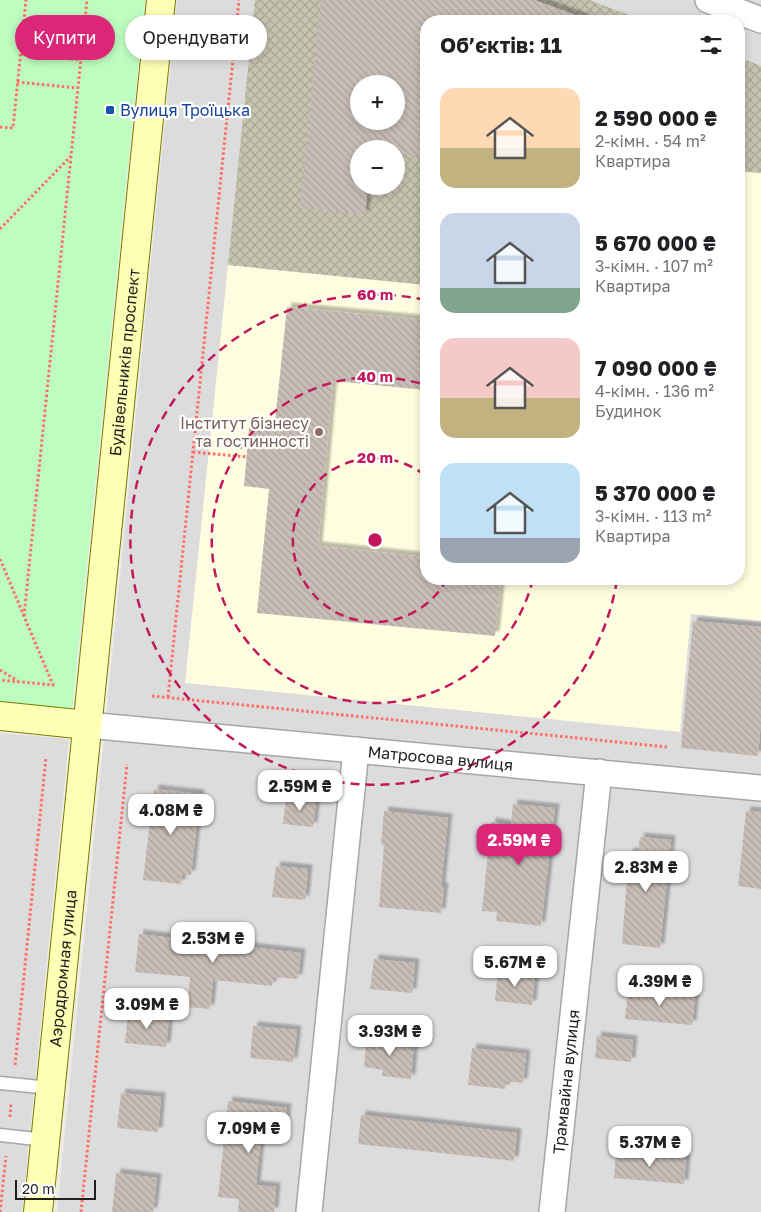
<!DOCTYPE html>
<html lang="uk">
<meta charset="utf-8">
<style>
:root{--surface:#fff;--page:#f2f2f2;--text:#202124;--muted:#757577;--accent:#db2777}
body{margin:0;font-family:"Golos Text",sans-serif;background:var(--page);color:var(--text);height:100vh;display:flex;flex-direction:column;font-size:19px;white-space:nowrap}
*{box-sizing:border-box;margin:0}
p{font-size:16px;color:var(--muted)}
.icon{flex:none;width:28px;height:28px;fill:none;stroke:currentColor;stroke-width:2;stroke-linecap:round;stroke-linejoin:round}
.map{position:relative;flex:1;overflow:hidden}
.details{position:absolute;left:420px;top:15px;width:325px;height:570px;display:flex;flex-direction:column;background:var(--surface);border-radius:20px;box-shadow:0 2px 8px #0003}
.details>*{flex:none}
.banner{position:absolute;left:15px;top:15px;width:330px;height:45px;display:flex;gap:10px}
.buttons{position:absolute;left:350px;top:75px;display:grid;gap:10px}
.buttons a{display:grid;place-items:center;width:55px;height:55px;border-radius:50%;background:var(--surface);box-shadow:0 2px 8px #0003;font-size:25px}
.scale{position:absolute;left:15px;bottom:12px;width:81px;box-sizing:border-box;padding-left:5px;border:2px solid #1f1f1f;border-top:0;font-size:14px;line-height:18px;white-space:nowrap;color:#1f1f1f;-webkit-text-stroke:4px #fff;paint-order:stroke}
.price{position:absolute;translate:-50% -42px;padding:0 11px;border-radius:10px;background:#fff;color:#222;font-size:16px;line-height:32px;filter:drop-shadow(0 1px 2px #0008)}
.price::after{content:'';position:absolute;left:50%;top:30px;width:15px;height:11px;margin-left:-8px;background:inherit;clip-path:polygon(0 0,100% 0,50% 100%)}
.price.current{background:var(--accent);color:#fff}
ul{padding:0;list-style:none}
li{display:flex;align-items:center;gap:15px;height:125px;padding:0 20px}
li span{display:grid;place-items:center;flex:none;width:140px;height:100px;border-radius:15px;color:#555}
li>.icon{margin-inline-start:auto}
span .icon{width:60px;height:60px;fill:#fffc;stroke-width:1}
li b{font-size:21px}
h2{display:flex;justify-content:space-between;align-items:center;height:60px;padding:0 20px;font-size:21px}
.pill{padding:0 18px;border-radius:22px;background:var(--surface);box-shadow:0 2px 8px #0003;font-size:18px;line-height:45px}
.pill.current{background:var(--accent);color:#fff}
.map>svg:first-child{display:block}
.residential{fill:#dddcdc;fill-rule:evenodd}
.education{fill:#fffddf}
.construction{fill:url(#construction-cross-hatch);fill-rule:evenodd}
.park{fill:#befdc0}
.building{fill:url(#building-back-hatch);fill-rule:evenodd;filter:url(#shadow)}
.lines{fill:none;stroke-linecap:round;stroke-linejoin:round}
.lane-casing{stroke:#a6a6a6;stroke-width:15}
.street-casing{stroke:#a6a6a6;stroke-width:28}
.secondary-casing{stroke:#757c00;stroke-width:30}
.path{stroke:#ff6e67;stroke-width:3;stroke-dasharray:2.5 2.5;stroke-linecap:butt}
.lane{stroke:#fff;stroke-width:12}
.street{stroke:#fff;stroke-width:25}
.secondary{stroke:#fefeb5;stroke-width:28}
.ring{fill:none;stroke:#c2185b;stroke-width:2.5;stroke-dasharray:9 6}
.transit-dot{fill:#1a4fb4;stroke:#fff;stroke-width:2}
.education-dot{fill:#8d6e63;stroke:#fff;stroke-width:2}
.labels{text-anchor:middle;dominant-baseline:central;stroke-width:4.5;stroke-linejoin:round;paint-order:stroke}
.transit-label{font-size:16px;fill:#164399;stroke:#fff;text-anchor:start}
.street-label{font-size:16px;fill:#1f1f1f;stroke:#fff}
.education-label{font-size:16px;fill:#785e54;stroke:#fff;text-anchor:end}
.centre{fill:#c2185b;stroke:#fff;stroke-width:2.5}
.ring-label{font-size:15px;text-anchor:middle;font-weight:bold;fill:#c2185b;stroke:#fff;stroke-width:4.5;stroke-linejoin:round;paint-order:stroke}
</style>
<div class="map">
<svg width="761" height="1212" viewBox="0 0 761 1212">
<defs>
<pattern id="construction-cross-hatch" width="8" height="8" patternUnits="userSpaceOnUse" patternTransform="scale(1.25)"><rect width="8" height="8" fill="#c6c4af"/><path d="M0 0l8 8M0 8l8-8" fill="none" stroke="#aaa896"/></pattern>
<pattern id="building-back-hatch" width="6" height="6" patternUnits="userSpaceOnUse" patternTransform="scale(1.25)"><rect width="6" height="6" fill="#c9beb7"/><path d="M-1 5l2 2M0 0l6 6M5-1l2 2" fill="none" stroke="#aca39d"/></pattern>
<filter id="shadow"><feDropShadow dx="4.5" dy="-4.5" stdDeviation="1" flood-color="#0004"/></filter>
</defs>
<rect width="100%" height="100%" fill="#f0ece4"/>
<g class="residential">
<path d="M177,0H761V1212H57ZM426,21H739V579H426ZM359,84H396V121H359ZM359,149H396V186H359Z"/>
<path d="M0,733L69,739L22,1212H0Z"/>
</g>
<path class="education" d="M739,171L761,173V621L691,614L680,732L185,683L228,265L426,285V579H739Z"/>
<g class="construction">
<path d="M255,0H589L645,21H426V285L228,265ZM359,84H396V121H359ZM359,149H396V186H359Z"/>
<path d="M739,57L761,66V173L739,171Z"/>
</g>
<path class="park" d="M0,0H145L72,711L0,703Z"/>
<g class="building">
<path d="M321,0H535L586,19V21H426V157L396,154V149H359V186H368L365,215L300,208ZM359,84H396V121H359Z"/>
<path d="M287,307L426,320V390L333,381L318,546L426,557V579H501L495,636L257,613L269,489L244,486L249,428L274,431Z"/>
<path d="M693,621L761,627V721L758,756L681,748Z"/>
<path d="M154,789L200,794L191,875H182L181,884L143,880Z"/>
<path d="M286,798L316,801L313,827L283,824Z"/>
<path d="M513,804L555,808L541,926L496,921L497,912L482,911L491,822L511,825Z"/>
<path d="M384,811L448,818L441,887H444L441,913L379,907L384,845L381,844Z"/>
<path d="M746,811L761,812V889L738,886Z"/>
<path d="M640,837L671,840L660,948L622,944L629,852L638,853Z"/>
<path d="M276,866L308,869L305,900L272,897Z"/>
<path d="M139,934L301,953L298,979L273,977L272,986L213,980L210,1009L187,1007L190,977L135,972Z"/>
<path d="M374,959L415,963L412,993L370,989Z"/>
<path d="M498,970L535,974L532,1005L495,1001Z"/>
<path d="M628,989L695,996L692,1025L625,1019Z"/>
<path d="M128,1013L169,1018L166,1047L125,1043Z"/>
<path d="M253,1026L297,1030L293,1062L250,1058Z"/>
<path d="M597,1036L633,1040L631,1062L595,1058Z"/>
<path d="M367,1037L414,1042L411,1079L382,1076L383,1070L364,1067Z"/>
<path d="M472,1048L526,1054L523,1083L506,1081L505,1089L468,1085Z"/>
<path d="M121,1093L161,1097L158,1132L117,1128Z"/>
<path d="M228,1101L287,1108L284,1139L261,1137L256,1185L276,1187L274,1212H238L239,1199L218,1197Z"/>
<path d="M361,1115L517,1133L514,1161L358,1144Z"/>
<path d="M616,1152L686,1159L684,1184L614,1178Z"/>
<path d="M116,1173L157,1178L153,1212H112Z"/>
</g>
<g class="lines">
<g class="lane-casing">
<g id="lane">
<path d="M0,1083L50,1088"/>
<path d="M0,1135L45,1140"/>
</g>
</g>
<g class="street-casing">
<g id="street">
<path d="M708,0L761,20"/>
<path id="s1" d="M87,725L761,788"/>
<path d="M309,1212L356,750"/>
<path id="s2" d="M552,1212L599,772"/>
</g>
</g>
<g class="secondary-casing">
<g id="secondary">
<path d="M0,716L87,725"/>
<path id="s3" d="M38,1212L161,0"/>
</g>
</g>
<g class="path">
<path d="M21,54L81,60"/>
<path d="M17,82L78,88"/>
<path d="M0,127L13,128L26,0"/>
<path d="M0,229L71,156"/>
<path d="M193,452L247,457"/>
<path d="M0,559L53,685L0,680"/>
<path d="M24,616L87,0"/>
<path d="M0,670L18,681"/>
<path d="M152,696L668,747"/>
<path d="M168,697L239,0"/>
<path d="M15,1065L46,757"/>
<path d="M10,1117L11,1103"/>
<path d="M0,1212L6,1156"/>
<path d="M81,1212L127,764"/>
</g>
<use href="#lane" class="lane"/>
<use href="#street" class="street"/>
<use href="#secondary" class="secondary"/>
</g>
<g class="ring">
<path d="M447 579A82 82 0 1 1 426 476"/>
<path d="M533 579A163 163 0 1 1 425 385"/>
<path d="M617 580A245 245 0 1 1 426 300"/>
</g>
<rect class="transit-dot" x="105" y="105" width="10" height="10" rx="2.5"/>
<circle class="education-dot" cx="319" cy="432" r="5"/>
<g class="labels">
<g class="transit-label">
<text x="120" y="110">Вулиця Троїцька</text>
</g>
<g class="street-label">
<text stroke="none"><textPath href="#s3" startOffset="854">Будівельників проспект</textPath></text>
<text stroke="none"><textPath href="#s1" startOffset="355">Матросова вулиця</textPath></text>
<text stroke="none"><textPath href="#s3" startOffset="245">Аэродромная улица</textPath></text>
<text stroke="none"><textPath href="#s2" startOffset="131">Трамвайна вулиця</textPath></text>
</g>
<g class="education-label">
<text x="309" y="423">Інститут бізнесу<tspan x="309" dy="18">та гостинності</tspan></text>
</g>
</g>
<circle cx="375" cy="540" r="8" class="centre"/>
<g class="ring-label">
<text x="375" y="300">60 m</text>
<text x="375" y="382">40 m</text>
<text x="375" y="463">20 m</text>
</g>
</svg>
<div class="buttons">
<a>+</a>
<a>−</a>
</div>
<div class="scale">20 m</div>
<b class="price" style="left:300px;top:812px">2.59M ₴</b>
<b class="price" style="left:171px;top:836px">4.08M ₴</b>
<b class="price current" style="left:519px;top:866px">2.59M ₴</b>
<b class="price" style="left:646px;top:893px">2.83M ₴</b>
<b class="price" style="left:213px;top:964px">2.53M ₴</b>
<b class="price" style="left:515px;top:988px">5.67M ₴</b>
<b class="price" style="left:660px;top:1007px">4.39M ₴</b>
<b class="price" style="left:147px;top:1030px">3.09M ₴</b>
<b class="price" style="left:390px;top:1057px">3.93M ₴</b>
<b class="price" style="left:249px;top:1154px">7.09M ₴</b>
<b class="price" style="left:650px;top:1168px">5.37M ₴</b>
<div class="banner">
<a class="pill current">Купити</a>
<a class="pill">Орендувати</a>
</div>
<section class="details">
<h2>Об’єктів: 11<svg class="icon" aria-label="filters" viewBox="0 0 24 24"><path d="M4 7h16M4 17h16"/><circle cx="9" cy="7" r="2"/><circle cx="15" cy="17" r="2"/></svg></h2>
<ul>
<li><span style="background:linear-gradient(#ffd9b3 60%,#c2b280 0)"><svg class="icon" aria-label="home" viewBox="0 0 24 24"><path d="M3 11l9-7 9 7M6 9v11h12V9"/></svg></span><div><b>2 590 000 ₴</b><p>2-кімн. · 54 m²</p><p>Квартира</p></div></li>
<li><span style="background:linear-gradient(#c9d6e8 75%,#7fa58c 0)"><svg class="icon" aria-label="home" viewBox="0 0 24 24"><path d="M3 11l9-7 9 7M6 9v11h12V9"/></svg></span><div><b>5 670 000 ₴</b><p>3-кімн. · 107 m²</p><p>Квартира</p></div></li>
<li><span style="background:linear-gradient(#f6c9c9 60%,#c2b280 0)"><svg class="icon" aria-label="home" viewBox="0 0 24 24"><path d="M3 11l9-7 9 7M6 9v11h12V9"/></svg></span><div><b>7 090 000 ₴</b><p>4-кімн. · 136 m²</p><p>Будинок</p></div></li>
<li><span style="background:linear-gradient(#bfe0f5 75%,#9aa5b1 0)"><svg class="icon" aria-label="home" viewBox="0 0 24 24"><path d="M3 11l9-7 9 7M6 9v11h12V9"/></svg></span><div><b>5 370 000 ₴</b><p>3-кімн. · 113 m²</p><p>Квартира</p></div></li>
</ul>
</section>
</div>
